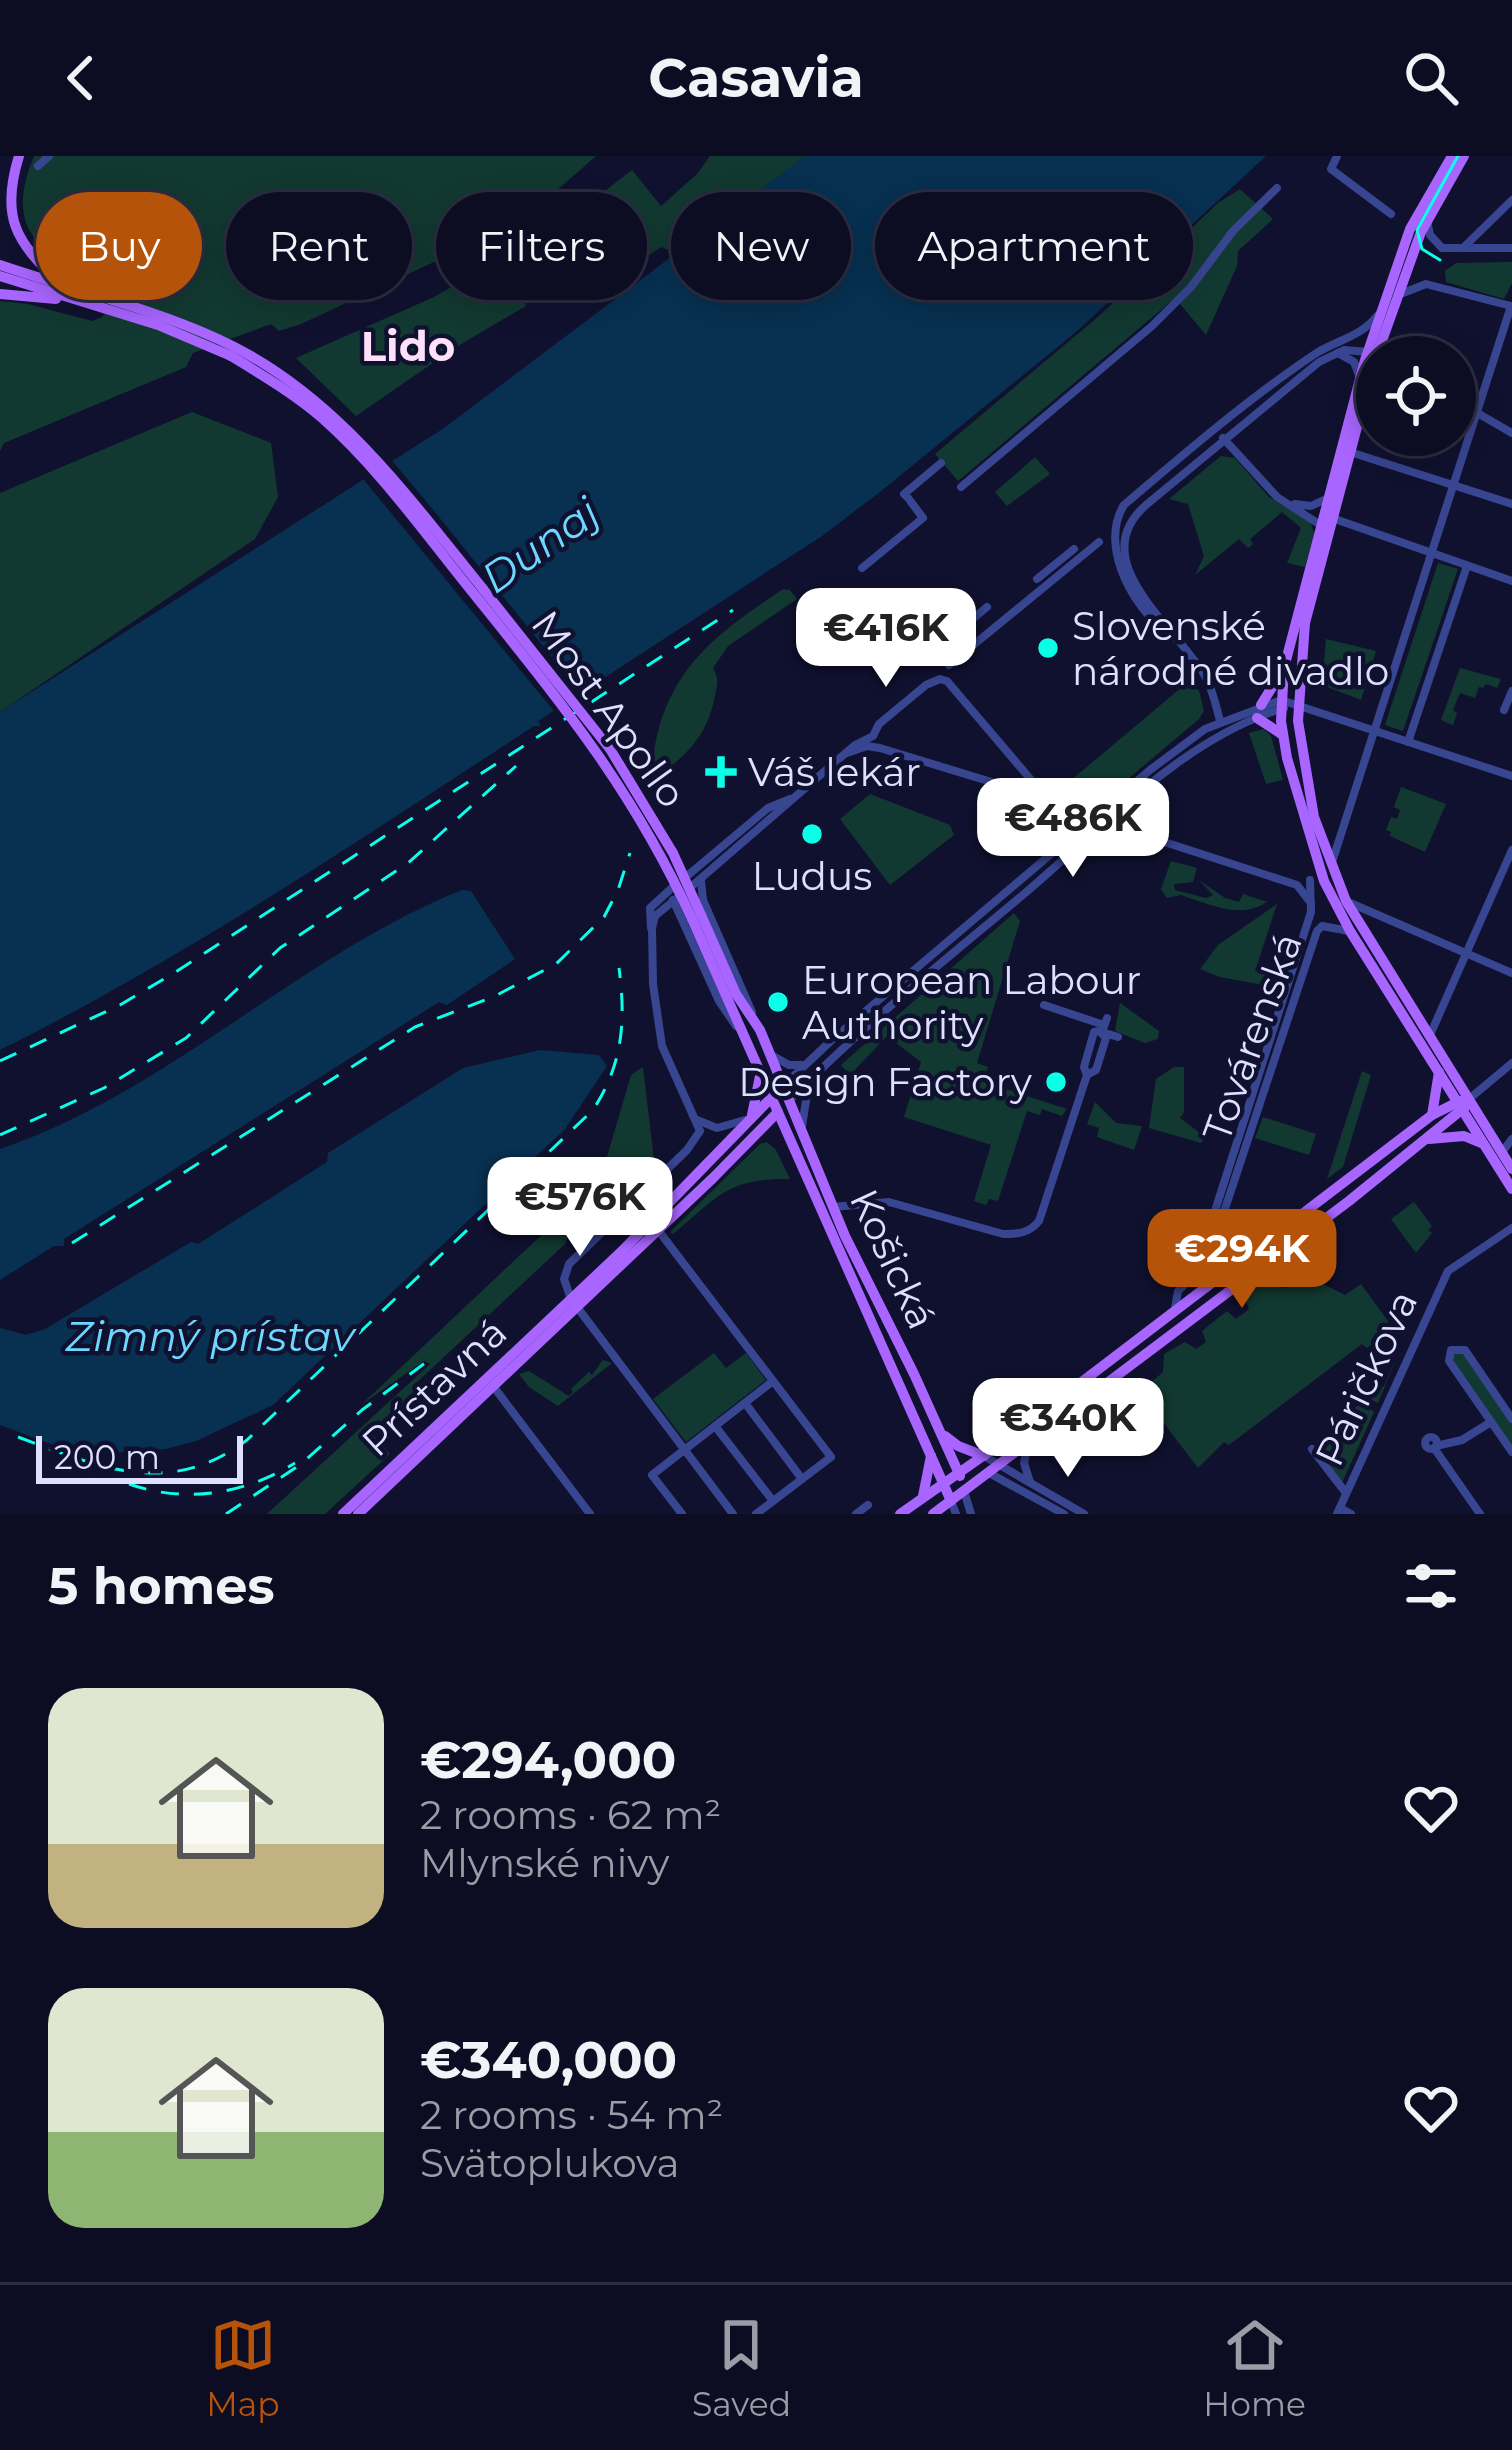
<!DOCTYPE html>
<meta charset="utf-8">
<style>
:root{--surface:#0c0d23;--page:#1a1b30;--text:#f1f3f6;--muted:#9a9ca6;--line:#2c2d41;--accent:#b45309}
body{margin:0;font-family:Montserrat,sans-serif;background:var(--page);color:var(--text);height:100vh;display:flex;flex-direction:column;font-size:45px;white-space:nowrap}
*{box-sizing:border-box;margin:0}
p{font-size:39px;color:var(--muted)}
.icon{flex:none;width:66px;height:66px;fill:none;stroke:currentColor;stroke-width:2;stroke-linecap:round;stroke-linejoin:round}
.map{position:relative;height:1358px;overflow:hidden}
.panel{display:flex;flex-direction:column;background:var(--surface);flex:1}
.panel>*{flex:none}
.hud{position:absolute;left:36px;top:36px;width:1440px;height:108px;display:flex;gap:24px}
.tools{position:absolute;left:1356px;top:180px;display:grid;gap:24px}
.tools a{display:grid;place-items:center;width:120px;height:120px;border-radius:50%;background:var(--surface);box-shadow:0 6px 30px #0003,0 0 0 3px var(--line);font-size:60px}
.scale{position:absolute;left:36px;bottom:30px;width:207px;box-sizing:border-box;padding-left:12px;border:6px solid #dee0ff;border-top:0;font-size:33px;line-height:42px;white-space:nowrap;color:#dee0ff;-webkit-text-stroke:9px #10112f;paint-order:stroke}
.price{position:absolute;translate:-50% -102px;padding:0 27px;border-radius:24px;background:#fff;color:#222;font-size:39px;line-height:78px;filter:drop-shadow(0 3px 6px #0008)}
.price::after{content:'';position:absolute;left:50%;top:72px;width:36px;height:27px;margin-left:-18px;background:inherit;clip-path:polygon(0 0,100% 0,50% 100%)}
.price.active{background:var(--accent);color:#fff}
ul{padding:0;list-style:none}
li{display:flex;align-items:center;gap:36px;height:300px;padding:0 48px}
li span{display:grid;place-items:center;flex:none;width:336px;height:240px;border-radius:36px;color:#555}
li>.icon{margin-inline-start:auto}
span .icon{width:144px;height:144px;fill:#fffc;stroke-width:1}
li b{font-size:51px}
h2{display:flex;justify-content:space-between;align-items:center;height:144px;padding:0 48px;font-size:51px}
.chip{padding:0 42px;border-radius:54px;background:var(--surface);box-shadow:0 6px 30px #0003,0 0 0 3px var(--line);font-size:42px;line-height:108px}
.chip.active{background:var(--accent);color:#fff}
header{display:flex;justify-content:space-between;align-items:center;height:156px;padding:0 48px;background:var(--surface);font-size:54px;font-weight:700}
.dock{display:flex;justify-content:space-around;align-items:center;height:168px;border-top:3px solid var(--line);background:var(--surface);font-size:33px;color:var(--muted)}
.dock a{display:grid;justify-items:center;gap:6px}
.dock .active{color:var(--accent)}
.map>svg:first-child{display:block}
.green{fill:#123931}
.water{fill:#073051}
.pier{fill:#10112f}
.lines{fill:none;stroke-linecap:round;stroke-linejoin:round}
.minor{stroke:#384591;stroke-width:8}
.major{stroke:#a865ff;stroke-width:10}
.tram{stroke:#0affe9;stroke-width:3}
.rail{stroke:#0affe9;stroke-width:3;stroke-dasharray:18 15;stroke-linecap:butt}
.major-bridge{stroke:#a865ff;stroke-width:10}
.poi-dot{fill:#0affe9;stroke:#10112f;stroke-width:4.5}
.labels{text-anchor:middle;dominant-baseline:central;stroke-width:9;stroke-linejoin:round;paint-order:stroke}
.poi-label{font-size:39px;fill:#dee0ff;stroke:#10112f;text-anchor:start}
.street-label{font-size:39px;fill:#dee0ff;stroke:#10112f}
.neighbourhood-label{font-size:42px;font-weight:bold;fill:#ffe0fa;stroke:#10112f}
.water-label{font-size:42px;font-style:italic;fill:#6cd7ff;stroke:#10112f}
</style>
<header><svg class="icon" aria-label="back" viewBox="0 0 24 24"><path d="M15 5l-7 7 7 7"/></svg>Casavia<svg class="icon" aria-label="search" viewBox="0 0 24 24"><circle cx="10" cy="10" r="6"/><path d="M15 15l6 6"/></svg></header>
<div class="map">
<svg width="1512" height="1358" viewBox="0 0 1512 1358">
<rect width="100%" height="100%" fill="#10112f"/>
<g class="green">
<path d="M34,0H596L522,65L301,168L279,175L271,168L193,197L186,211L4,287L0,295V145L28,148L92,165L102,161L119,140L114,129C49,104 0,81 34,0Z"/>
<path d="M710,0H805L679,98L661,91L602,132L583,95L584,87L566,65L632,14L661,50L698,17Z"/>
<path d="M1240,33L1273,63L1238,95L1237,110L1206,179L1175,142L958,325L935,298L1099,160L1218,47Z"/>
<path d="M522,89L547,129L576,124L580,137L551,142L536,133L527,121L517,129L526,150L456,191L356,260L296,202L434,141Z"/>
<path d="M1512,106V127L1504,143L1446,126L1445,115L1456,107Z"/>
<path d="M192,256L271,287L278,341L255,383L0,556V337Z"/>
<path d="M1221,300L1235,302L1269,341L1311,367L1314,377L1305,411L1287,407L1301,372L1282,356L1250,383L1253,388L1248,392L1239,383L1195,419L1204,400L1188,348L1169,343Z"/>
<path d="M1035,301L1050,318L1007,350L995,336Z"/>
<path d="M1438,407L1458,413L1403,575L1385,569Z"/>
<path d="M783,433L790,434L797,443L728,490L713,512C719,523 718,527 715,539C708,579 687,599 656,622C651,601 656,579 663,559C686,497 731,469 783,433Z"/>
<path d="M1326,483L1376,495L1361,544L1322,529Z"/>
<path d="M1460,512L1501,523L1497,532L1486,528L1483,532L1479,531L1475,542L1460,537L1453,554L1457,557L1453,569L1441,564Z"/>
<path d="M1188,526L1199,535L1204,555L1199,563L1097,649L1085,651L1070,647L1065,638L1070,625Z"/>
<path d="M1264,573L1271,580L1283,624L1266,628L1249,577Z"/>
<path d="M1401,631L1446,648L1425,696L1390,680L1391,676L1386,674L1391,661L1397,663L1400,654L1394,651Z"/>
<path d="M870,638L950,669L954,679L890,729L840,663Z"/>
<path d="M1171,705L1197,712L1193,726L1174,728L1175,734L1206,742L1213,739L1199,724L1225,742L1239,746L1243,738L1267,746C1240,764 1209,748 1181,739L1167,742L1161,733Z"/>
<path d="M1277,748L1255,815L1283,825L1281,832L1220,821L1200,813L1218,789Z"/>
<path d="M1014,757L1020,765L977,907L988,911L984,926L1067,953L1062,960L1042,953L1040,959L1027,955L998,1045L989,1043L986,1049L974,1045L991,989L904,961L921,906L887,880L850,919L841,909Z"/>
<path d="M1120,847L1159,875L1158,883L1145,887L1115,875Z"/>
<path d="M643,911L654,1004L577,1079L563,1064L602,1018L631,919Z"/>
<path d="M1174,911H1184V956L1180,962L1205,981L1201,987L1149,972L1156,923Z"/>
<path d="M1362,915L1371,919L1343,1011L1327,1023Z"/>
<path d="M1095,946L1116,967L1142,970L1134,994L1097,981L1099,972L1087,968Z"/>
<path d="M1263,961L1316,978L1309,999L1255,982Z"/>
<path d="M767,986L776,994L790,1023C727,1022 719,1040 673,1078L670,1076L760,988Z"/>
<path d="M1414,1046L1432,1070L1428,1074L1432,1077L1416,1097L1391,1063Z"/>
<path d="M552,1069L567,1080L566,1087L414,1229L412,1241L372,1278L390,1298L325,1358H267L430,1208L424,1205L361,1249Z"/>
<path d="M1263,1124L1280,1127L1282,1132L1319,1126L1345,1139L1361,1128L1393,1172L1367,1192L1362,1188L1229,1289L1224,1286L1198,1312L1140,1236L1163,1216L1164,1198L1185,1186L1196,1193L1206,1186L1202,1175L1227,1155L1236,1163L1249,1153L1244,1141Z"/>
<path d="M714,1197L726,1212L746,1197L766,1224L686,1286L653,1243Z"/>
<path d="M1463,1197L1512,1268V1293L1453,1209L1450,1198Z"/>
<path d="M1398,1198L1378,1247L1371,1244L1366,1249L1374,1256L1342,1327L1316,1293L1340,1275L1335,1267L1384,1230Z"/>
<path d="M603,1204L612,1207L558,1250L529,1231L519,1218L529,1215L569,1240L573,1236L571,1233L589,1216L592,1219Z"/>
</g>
<g class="water">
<path d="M805,0H1266L1076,176L880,336L822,380L538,565L541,570H534C359,684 187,801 0,894V556L444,272Z"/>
<path d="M462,734L471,735L515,803L447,849L439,846L64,1083V1090H54L0,1124V993C170,935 298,800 462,734Z"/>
<path d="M540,894L599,899L607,910L565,973L273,1249L196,1285L166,1293L112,1297L67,1294L0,1269V1172L26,1179L45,1173L191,1086L198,1088L327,1006L328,997L463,912Z"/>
</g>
<path class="pier" d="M388,300L430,350L585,542L558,560L359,318Z"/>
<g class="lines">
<g class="minor">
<path d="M1337,0L1331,13L1391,58"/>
<path d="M38,10L49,0"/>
<path d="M1427,64L1430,79L1442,92H1512"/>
<path d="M1463,92L1512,44"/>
<path d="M1338,197L1354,206L1359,219"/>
<path d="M1455,244L1512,277"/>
<path d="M1223,282L1277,341L1322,370"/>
<path d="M1350,296L1512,348"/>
<path d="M961,331L1152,170L1191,131L1233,75L1277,32"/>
<path d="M909,343L904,338L941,307"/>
<path d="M1295,348L1311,350L1328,342"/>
<path d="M1332,362L1512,425"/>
<path d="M862,412L923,362L911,346"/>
<path d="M1037,423L1074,393"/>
<path d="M987,451L940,490L949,509L1099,386"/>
<path d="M1177,483C1137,461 1097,392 1124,349C1185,297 1249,242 1315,198C1338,183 1360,182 1378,159"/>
<path d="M1504,554L1512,535"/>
<path d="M1220,565C1216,550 1213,534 1205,520C1177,471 1082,405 1146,349L1319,206L1344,194L1369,196"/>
<path d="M1408,586L1467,410"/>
<path d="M847,597L867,590L880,592L1021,635L1081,659L1297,729L1311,747"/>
<path d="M1333,703L1511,150L1426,128L1398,139"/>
<path d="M687,720L768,652L790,643"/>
<path d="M701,725L703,744L752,856"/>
<path d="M692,730L855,589L873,580L879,568L926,529L940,523L947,525L1049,645"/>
<path d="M677,742L655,760L652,772L653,828L662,890L700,975L687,994L569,1108L564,1123L571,1143L733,1358"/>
<path d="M673,744L719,845L736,870"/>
<path d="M1348,746L1512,817"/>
<path d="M651,772L650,752L674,730"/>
<path d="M1044,849L1104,869"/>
<path d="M1107,862L1102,876L1118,881"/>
<path d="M1430,879L1512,694"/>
<path d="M773,900L789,909H803"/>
<path d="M783,930L834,882L1150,614L1205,573L1281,544L1512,620"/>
<path d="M1469,943L1512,907"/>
<path d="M789,945C862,870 944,805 1024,738C1103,671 1183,582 1284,552"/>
<path d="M697,964L717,972L745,964"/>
<path d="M802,970L809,926"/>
<path d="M1502,996L1512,983"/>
<path d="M833,1051L889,1046L1003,1078C1019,1078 1029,1077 1039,1065L1087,919L1084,911L1094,876L1099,875L1106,882L1096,914L1087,919"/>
<path d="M658,1074L831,1301L756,1358"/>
<path d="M1221,1103L1213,1089L1317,775L1322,770L1349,775"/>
<path d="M1207,1111L1204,1089L1311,756L1310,724"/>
<path d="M1175,1152L1178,1135C1196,1117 1212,1103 1238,1106"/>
<path d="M493,1230L590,1358"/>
<path d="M745,1247L802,1323"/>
<path d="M1512,1263L1465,1194H1451L1449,1205L1512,1296"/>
<path d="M715,1270L773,1345"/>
<circle cx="1431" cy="1287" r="6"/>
<path d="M1028,1289L1024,1307L1030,1326"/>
<path d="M1436,1290L1462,1284L1491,1266"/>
<path d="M1434,1292L1480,1358"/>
<path d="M1312,1293L1346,1337"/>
<path d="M984,1300L1084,1358"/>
<path d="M989,1317L1064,1358"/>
<path d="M964,1335L971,1358"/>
<path d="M951,1345L956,1358"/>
<path d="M1340,1352L1351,1358"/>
<path d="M682,1358L652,1319L773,1225"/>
<path d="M856,1358L868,1349"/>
<path d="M1337,1358L1448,1115L1512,1072"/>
</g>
<g class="major">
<path d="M19,0C0,61 16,86 59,126"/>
<path d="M1452,0L1410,73L1365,204L1284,512L1281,565L1287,602L1324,725L1350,775L1512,1033"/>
<path d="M1464,0L1421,76L1374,207L1305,467L1298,565L1314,661L1346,745L1512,1013"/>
<path d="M0,109C73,134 148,151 218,183C333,235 406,338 483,433"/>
<path d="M0,120L158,169L231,200"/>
<path d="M0,138L56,143"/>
<path d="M1261,549L1282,515"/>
<path d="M1257,562L1283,579"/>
<path d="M701,759L736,838L760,874L845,1080L914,1218L960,1320"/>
<path d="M692,763L951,1345"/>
<path d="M752,959L760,920"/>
<path d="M1432,959L1439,916"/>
<path d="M1429,983L1464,980L1481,987"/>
<path d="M945,1280L958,1290L984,1300"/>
<path d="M923,1340L931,1300"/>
<path d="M343,1358L621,1096L772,941"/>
<path d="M358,1358L713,1022L778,956"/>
<path d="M900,1358L1003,1286L1432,959L1460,945"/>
<path d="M933,1358L1349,1045L1465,951"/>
</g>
<path class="tram" d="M1440,104L1422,93L1417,74L1458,0"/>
<g class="rail">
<path d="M0,905L120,849L174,817L733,454"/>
<path d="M0,979L104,932L186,882L280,792L408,707L516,610"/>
<path d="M72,1087L415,871L495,840L556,808L604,761L618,734L630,697"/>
<path d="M18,1281C99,1311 168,1343 247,1284L593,954C623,908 626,865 619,812"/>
<path d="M129,1328C186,1348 245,1338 295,1307"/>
<path d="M226,1358L301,1308L362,1254L429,1204"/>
</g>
<g class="major-bridge">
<path d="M231,200C262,219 294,238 322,262C381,314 428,382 478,443C564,550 634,636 692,763"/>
<path d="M483,433L610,593L673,697L701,759"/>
</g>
</g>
<g class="poi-dot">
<circle cx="1048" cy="492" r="12"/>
<path d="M715 598h12v12h12v12h-12v12h-12v-12h-12v-12h12z"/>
<circle cx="812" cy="678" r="12"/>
<circle cx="778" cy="846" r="12"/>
<circle cx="1056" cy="926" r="12"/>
</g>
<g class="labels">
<g class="poi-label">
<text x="1072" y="470">Slovenské<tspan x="1072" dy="45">národné divadlo</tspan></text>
<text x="748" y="616">Váš lekár</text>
<text x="812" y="720" text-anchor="middle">Ludus</text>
<text x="802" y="824">European Labour<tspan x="802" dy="45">Authority</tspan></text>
<text x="1032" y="926" text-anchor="end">Design Factory</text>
</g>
<g class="street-label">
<text transform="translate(609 553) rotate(54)">Most Apollo</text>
<text transform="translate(1252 881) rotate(-70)">Továrenská</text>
<text transform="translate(893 1103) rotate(65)">Košická</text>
<text transform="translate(1366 1222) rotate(-65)">Páričkova</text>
<text transform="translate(434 1231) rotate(-43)">Prístavná</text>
</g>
<g class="neighbourhood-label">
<text x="408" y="190">Lido</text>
</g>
<g class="water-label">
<text transform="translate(540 389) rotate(-35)">Dunaj</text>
<text x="210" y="1180">Zimný prístav</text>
</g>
</g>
</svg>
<div class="tools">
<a><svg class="icon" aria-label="locate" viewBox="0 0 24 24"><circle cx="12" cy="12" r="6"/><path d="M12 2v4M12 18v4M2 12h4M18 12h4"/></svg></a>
</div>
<div class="scale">200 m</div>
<b class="price" style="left:886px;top:534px">€416K</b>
<b class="price" style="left:1073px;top:724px">€486K</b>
<b class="price" style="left:580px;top:1103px">€576K</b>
<b class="price active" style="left:1242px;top:1155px">€294K</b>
<b class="price" style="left:1068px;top:1324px">€340K</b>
<div class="hud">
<a class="chip active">Buy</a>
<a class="chip">Rent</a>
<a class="chip">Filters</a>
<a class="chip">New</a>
<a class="chip">Apartment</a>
</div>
</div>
<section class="panel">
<h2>5 homes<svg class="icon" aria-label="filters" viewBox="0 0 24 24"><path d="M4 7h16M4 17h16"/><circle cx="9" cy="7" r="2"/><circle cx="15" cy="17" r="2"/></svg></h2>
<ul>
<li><span style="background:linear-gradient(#dfe7d0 65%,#c2b280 0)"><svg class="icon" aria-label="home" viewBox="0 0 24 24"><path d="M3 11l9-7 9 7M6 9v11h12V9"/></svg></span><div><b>€294,000</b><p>2 rooms · 62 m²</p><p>Mlynské nivy</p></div><svg class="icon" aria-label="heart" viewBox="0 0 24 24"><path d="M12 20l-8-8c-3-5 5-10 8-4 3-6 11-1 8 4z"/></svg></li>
<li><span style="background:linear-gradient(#dfe7d0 60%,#8fb573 0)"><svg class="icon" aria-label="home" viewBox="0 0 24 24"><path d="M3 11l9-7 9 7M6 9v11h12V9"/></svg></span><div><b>€340,000</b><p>2 rooms · 54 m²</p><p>Svätoplukova</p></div><svg class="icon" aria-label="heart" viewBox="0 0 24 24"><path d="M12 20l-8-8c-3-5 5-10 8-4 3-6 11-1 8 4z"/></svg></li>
</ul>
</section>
<nav class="dock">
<a class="active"><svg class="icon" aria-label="map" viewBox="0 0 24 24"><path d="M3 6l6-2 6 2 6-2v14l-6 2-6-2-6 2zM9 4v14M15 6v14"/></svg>Map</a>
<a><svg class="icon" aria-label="saved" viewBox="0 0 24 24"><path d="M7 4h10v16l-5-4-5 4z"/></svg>Saved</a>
<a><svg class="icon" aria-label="home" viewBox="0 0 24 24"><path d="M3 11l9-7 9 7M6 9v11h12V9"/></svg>Home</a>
</nav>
